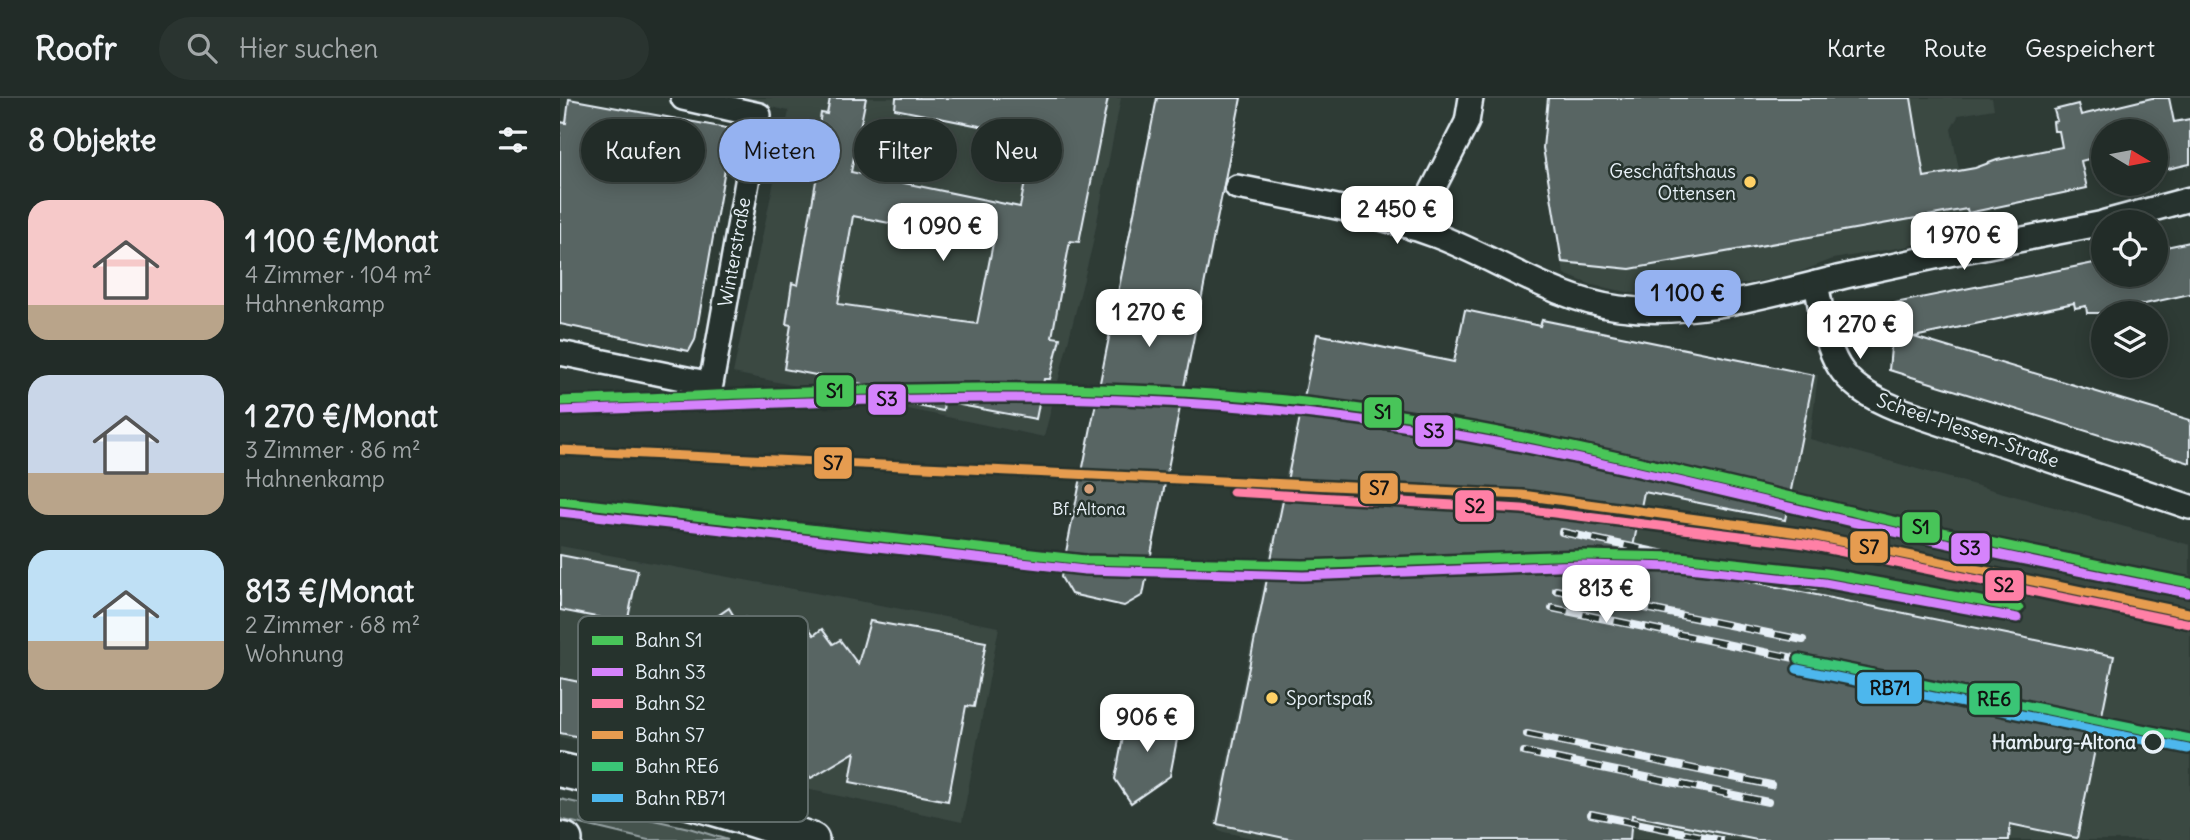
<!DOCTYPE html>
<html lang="de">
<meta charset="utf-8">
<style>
:root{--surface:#222c28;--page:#2a3430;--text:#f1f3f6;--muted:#a2a7a8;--line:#3f4845;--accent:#95b2f1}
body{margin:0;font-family:Delius,sans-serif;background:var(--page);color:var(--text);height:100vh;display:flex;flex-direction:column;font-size:26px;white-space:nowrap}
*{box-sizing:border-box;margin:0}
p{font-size:23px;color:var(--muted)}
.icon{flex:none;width:38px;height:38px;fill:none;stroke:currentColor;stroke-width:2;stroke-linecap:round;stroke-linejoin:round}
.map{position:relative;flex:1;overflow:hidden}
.sheet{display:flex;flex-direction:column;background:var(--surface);width:560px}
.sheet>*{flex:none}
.top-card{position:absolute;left:21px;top:21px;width:665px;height:63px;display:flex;gap:14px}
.needle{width:46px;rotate:100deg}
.tools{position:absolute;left:1531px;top:21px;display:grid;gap:14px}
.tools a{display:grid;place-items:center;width:77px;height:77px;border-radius:50%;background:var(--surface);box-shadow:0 4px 18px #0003,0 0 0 2px var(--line);font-size:35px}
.price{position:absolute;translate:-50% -60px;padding:0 16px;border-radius:14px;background:#fff;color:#222;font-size:23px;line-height:46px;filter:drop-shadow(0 2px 4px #0008)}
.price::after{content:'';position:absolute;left:50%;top:42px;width:21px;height:16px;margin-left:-10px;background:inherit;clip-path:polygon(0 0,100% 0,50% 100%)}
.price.active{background:var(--accent);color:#111}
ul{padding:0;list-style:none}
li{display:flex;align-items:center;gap:21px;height:175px;padding:0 28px}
li span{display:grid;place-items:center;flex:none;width:196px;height:140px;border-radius:21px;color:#555}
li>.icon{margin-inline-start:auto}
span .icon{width:84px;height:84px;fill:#fffc;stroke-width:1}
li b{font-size:30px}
h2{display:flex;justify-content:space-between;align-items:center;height:84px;padding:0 28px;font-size:30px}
.chip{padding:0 24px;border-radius:32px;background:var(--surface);box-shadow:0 4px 18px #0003,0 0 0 2px var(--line);font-size:24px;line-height:63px}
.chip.active{background:var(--accent);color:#111}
header{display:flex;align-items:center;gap:42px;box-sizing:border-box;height:98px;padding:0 35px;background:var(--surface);border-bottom:2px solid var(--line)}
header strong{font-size:33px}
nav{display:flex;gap:38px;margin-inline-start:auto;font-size:24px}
.search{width:490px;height:63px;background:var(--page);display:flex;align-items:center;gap:18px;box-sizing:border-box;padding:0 24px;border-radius:38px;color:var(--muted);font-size:26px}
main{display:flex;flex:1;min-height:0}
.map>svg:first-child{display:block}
.built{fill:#3b4843}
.green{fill:#45524e;stroke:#96a2a3;stroke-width:2}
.building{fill:#596563;stroke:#e8f1f8;stroke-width:2;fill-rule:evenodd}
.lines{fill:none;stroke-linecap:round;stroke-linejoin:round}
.street-casing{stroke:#e8f1f8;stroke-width:28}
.secondary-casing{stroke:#e8f1f8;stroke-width:38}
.street{stroke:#26332d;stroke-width:23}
.secondary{stroke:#26332d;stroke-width:33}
.rail-casing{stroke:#e8f1f8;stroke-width:8}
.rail{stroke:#26332d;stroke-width:5;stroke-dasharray:16;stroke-linecap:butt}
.rail-1-casing{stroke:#26332d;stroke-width:14}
.rail-2-casing{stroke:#26332d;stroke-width:14}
.rail-3-casing{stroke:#26332d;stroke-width:14}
.rail-4-casing{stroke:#26332d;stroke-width:14}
.rail-5-casing{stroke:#26332d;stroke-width:14}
.rail-6-casing{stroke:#26332d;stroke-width:14}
.rail-1{stroke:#48c559;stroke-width:9}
.rail-2{stroke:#d583fc;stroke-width:9}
.rail-3{stroke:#ff80a6;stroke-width:9}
.rail-4{stroke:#e69c50;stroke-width:9}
.rail-5{stroke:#3ac576;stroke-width:9}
.rail-6{stroke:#4db7ed;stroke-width:9}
.poi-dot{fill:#ffd166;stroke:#26332d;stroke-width:2.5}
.bus-dot{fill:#d9a179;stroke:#26332d;stroke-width:2.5}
.stop-dot{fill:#26332d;stroke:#e8f1f8;stroke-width:3.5}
.labels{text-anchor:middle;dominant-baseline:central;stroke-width:5;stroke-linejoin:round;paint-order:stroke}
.bus-label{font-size:17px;fill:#e8f1f8;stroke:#26332d}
.poi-label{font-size:19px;fill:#e8f1f8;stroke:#26332d;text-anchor:end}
.street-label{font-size:19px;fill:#e8f1f8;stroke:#26332d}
.stop-label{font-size:19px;font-weight:bold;fill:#e8f1f8;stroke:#26332d;text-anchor:end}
.key{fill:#26332d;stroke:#606c6a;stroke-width:2}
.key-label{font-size:19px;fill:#e8f1f8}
.line-badge{stroke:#26332d;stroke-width:2.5}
.pale-badge-label{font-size:19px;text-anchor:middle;font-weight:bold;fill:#111}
</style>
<header>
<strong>Roofr</strong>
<div class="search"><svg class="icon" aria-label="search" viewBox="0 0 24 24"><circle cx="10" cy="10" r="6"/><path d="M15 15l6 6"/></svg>Hier suchen</div>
<nav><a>Karte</a><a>Route</a><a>Gespeichert</a></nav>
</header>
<main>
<section class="sheet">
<h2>8 Objekte<svg class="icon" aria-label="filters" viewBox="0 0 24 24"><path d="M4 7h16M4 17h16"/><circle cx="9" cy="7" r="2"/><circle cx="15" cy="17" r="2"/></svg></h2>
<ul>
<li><span style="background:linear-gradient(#f6c9c9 75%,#b9a48a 0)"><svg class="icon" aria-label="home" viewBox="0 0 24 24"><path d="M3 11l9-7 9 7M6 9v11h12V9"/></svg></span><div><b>1 100 €/Monat</b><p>4 Zimmer · 104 m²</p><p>Hahnenkamp</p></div></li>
<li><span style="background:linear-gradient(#c9d6e8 70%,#b9a48a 0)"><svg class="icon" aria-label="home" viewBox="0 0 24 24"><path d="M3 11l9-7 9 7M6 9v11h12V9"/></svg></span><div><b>1 270 €/Monat</b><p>3 Zimmer · 86 m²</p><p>Hahnenkamp</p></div></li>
<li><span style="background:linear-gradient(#bfe0f5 65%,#b9a48a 0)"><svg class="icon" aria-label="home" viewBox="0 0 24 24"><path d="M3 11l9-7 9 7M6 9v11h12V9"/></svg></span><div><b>813 €/Monat</b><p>2 Zimmer · 68 m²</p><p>Wohnung</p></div></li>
</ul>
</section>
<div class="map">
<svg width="1630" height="742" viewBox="0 0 1630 742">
<rect width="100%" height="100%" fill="#2e3b35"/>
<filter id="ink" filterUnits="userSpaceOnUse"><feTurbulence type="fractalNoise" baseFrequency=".0143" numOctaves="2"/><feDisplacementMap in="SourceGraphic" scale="14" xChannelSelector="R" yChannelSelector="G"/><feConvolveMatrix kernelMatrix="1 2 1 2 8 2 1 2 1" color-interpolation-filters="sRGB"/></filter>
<g filter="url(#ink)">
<g class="built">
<path d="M172,0H561L532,149L484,339L173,275L229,13Z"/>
<path d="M988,0H1432L1434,11L1399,17L1391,31L1410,127L1375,135L1372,144L1273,161L1229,178L1126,196L1082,197L1032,187L1004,176L983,50Z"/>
<path d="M981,220L1258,277L1250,341L1630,447V742H702L659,733L654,725L755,234L969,277Z"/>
<path d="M0,448L439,529L402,724L0,639Z"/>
</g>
<path class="green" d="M0,701L129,730L168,742H88L0,721Z"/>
<g class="building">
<path d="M270,0H306L291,74L460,109L474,39L335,11L336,0H548L519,144L510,143L492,239L500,240L490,281H484L476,321L384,304L383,313L312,299L314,288L224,271L231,227L226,226L232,185L238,187L260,60L254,58L261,15L267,16ZM293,118L433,145L417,226L278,206Z"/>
<path d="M597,0H681L583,497L564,508L511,496L501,479Z"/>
<path d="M988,0H1351L1364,79L1415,70L1437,62L1502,49L1499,33H1494L1493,24L1497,23L1494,12L1518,6L1521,17L1592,0H1609L1614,24L1630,21V66L1608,71L1599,33H1544V57L1521,63L1527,90L1408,115L1407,111L1070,171L1002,164L983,50Z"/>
<path d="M9,1L172,31L135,242L129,253L0,226V24L6,25Z"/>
<path d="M1630,144V196L1580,207L1581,215H1527L1526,208L1515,210L1514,205L1354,239L1630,322V365L1329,272L1335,205L1544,163V177H1596V151Z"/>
<path d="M905,212L980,228L982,222L1254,277L1225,422L1084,394L1071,459L1554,558L1517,740L1450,726L1449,742H1197L1072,717L1070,742H734L657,726L757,236L894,264Z"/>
<path d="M0,457L78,472L67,525L0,512Z"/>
<path d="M169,510L178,525L185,520L190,528L199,521L207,531L217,523L226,535L233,530L238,536L248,529L254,537L262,531L273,546L280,542L298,566L310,523L426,544L414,609L406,608L388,703L290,684L295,654L251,680L239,668L226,677L221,669L186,661L177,668L167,648L153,663L143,641L128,661L0,635V580L164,614L141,581L149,576L144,569L149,565L140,550L149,544L140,530Z"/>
<path d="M603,607L619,631L610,678L571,705L555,681L564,634Z"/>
</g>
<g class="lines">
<g class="street-casing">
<g id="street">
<path d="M677,89C744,102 813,114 877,138C938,161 993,201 1059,210C1139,221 1222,192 1299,175C1381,157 1462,141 1544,125"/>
<path d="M1545,124L1630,101"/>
<path d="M853,130L907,24L911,0"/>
<path d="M1256,185C1269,252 1268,283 1338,311L1630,409"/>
<path d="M0,255L151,286L199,17L123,0"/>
</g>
</g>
<g class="secondary-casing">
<g id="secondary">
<path d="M0,672C86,691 169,712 252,742"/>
<path d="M0,741L5,742"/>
</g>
</g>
<use href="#street" class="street"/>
<use href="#secondary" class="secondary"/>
<g class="rail-casing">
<g id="rail">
<path d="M1002,434L1255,488"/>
<path d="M996,492L1243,542"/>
<path d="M992,510L1239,561"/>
<path d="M967,636L1211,687"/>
<path d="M964,654L1208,704"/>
<path d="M1031,716L1160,742"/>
</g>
</g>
<use href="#rail" class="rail"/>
<g class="rail-1-casing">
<g id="rail-1">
<path d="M0,303C248,295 498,277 745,304C932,325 1115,372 1298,415C1408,441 1519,463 1630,485"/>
<path d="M0,403L525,462L743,467L1022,457L1120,459L1266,475L1459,510"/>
</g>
</g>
<g class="rail-2-casing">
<g id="rail-2">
<path d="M0,313C248,305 497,287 744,315C931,335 1114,382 1296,425C1406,451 1517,473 1628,495"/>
<path d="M0,414L525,472L743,478L1022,467L1119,469L1264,485L1457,520"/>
</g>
</g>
<g class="rail-3-casing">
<path id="rail-3" d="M673,394L962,411L1245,446L1630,526"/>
</g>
<g class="rail-4-casing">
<path id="rail-4" d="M0,352L962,397L1246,436L1628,515"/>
</g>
<g class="rail-5-casing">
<path id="rail-5" d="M1239,561L1630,641"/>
</g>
<g class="rail-6-casing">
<path id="rail-6" d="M1237,571L1628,651"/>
</g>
<use href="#rail-1" class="rail-1"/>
<use href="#rail-2" class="rail-2"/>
<use href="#rail-3" class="rail-3"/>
<use href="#rail-4" class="rail-4"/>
<use href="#rail-5" class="rail-5"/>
<use href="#rail-6" class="rail-6"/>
</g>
</g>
<g class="poi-dot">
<circle cx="1190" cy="84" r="7"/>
<circle cx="712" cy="600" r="7"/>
</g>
<circle class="bus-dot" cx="529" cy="391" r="6"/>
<circle class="stop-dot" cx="1593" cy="644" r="10"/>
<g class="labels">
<g class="bus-label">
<text x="529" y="411">Bf. Altona</text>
</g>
<g class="poi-label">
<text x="1176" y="73">Geschäftshaus<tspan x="1176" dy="22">Ottensen</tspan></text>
<text x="726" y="600" text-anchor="start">Sportspaß</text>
</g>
<g class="street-label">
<text transform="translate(174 154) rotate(-80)">Winterstraße</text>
<text transform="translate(1408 332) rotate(19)">Scheel-Plessen-Straße</text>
</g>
<g class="stop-label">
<text x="1576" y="644">Hamburg-Altona</text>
</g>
</g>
<rect x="18" y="518" width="230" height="206" rx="10" class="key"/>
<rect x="32" y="538" width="31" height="9" fill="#48c559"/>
<rect x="32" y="570" width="31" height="8" fill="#d583fc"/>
<rect x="32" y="601" width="31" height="9" fill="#ff80a6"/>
<rect x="32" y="633" width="31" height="8" fill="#e69c50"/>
<rect x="32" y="664" width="31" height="9" fill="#3ac576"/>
<rect x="32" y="696" width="31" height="8" fill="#4db7ed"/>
<g class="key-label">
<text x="75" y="549">Bahn S1</text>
<text x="75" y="581">Bahn S3</text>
<text x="75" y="612">Bahn S2</text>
<text x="75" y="644">Bahn S7</text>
<text x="75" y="675">Bahn RE6</text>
<text x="75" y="707">Bahn RB71</text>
</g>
<g class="line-badge">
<rect x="255" y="276" width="40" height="34" rx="7" fill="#48c559"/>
<rect x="307" y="285" width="40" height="33" rx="7" fill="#d583fc"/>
<rect x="803" y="298" width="40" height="33" rx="7" fill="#48c559"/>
<rect x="854" y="316" width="40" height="34" rx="7" fill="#d583fc"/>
<rect x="253" y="348" width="40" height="34" rx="7" fill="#e69c50"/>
<rect x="799" y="374" width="40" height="33" rx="7" fill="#e69c50"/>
<rect x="894" y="391" width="41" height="34" rx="7" fill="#ff80a6"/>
<rect x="1341" y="413" width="40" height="33" rx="7" fill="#48c559"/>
<rect x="1289" y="432" width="40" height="34" rx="7" fill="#e69c50"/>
<rect x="1390" y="434" width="41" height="33" rx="7" fill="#d583fc"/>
<rect x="1424" y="471" width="41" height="33" rx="7" fill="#ff80a6"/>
<rect x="1296" y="573" width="67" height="34" rx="7" fill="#4db7ed"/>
<rect x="1408" y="584" width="53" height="34" rx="7" fill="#3ac576"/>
</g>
<g class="pale-badge-label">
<text x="275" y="300">S1</text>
<text x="327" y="308">S3</text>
<text x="823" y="321">S1</text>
<text x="874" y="340">S3</text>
<text x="273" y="372">S7</text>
<text x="819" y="397">S7</text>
<text x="915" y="415">S2</text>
<text x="1361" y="436">S1</text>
<text x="1309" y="456">S7</text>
<text x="1410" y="457">S3</text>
<text x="1444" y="494">S2</text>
<text x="1330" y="597">RB71</text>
<text x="1434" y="608">RE6</text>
</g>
</svg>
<div class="tools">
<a><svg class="needle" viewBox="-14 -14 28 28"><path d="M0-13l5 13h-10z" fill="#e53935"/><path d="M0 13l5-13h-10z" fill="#a2a7a8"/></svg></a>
<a><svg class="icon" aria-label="locate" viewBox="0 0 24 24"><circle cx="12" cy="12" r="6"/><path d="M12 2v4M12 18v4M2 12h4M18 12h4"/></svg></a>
<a><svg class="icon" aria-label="layers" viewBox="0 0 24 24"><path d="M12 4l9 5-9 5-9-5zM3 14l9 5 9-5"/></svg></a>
</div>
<b class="price" style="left:837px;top:148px">2 450 €</b>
<b class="price" style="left:383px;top:165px">1 090 €</b>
<b class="price" style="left:1404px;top:174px">1 970 €</b>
<b class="price active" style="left:1128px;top:232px">1 100 €</b>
<b class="price" style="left:589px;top:251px">1 270 €</b>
<b class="price" style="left:1300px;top:263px">1 270 €</b>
<b class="price" style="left:1046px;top:527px">813 €</b>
<b class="price" style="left:587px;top:656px">906 €</b>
<div class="top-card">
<a class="chip">Kaufen</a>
<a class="chip active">Mieten</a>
<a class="chip">Filter</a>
<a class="chip">Neu</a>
</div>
</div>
</main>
